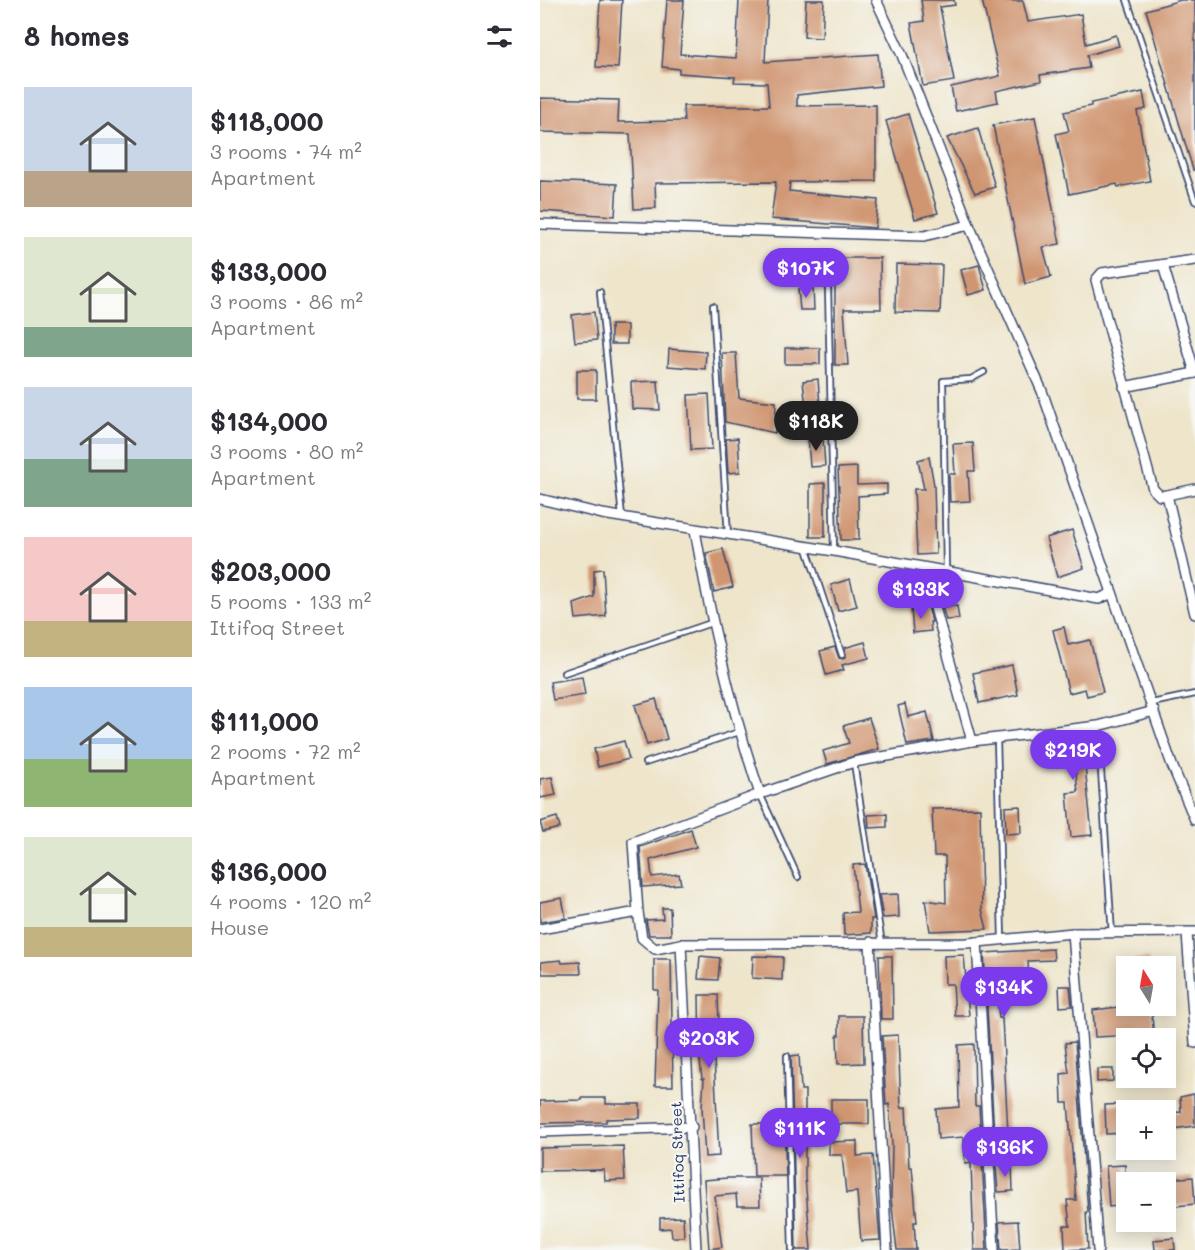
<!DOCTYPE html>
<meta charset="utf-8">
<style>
:root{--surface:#fff;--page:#f7f7f7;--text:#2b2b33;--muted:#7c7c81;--accent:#7c3aed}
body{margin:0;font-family:Mali,sans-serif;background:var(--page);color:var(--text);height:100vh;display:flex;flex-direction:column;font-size:22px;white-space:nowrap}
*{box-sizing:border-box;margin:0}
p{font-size:20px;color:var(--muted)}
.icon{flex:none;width:33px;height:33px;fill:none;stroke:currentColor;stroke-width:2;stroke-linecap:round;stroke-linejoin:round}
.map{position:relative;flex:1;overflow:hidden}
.panel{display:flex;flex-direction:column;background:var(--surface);width:540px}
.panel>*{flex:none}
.needle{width:39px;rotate:349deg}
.fabs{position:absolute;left:576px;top:956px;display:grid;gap:12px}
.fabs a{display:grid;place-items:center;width:60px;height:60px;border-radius:0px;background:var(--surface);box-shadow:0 3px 15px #0003;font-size:30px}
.price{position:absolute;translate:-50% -51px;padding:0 14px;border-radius:21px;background:var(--accent);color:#fff;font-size:20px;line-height:39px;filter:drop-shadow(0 2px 3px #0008)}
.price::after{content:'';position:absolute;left:50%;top:36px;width:18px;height:14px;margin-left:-9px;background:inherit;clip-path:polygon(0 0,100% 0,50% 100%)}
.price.selected{background:#222;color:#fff}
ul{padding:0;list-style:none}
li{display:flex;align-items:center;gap:18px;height:150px;padding:0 24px}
li span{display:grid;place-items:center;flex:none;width:168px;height:120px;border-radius:0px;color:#555}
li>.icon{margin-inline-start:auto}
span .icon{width:72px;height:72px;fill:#fffc;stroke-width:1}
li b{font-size:26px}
h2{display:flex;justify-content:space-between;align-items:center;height:72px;padding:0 24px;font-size:26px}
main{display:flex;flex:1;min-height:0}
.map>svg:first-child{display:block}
.building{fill:#d09672}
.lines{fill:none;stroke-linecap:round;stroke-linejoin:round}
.service-casing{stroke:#3b4a6e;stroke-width:8}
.minor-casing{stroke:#3b4a6e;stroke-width:12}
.service{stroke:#fff;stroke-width:4.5}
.minor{stroke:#fff;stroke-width:9}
.labels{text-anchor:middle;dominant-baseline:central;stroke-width:4.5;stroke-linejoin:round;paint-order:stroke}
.street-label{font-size:15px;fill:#1b2f5e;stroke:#f6f6f2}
</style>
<main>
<section class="panel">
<h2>8 homes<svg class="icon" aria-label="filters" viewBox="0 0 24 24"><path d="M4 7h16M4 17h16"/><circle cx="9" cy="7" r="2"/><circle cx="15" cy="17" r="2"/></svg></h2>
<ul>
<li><span style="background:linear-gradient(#c9d6e8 70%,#b9a48a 0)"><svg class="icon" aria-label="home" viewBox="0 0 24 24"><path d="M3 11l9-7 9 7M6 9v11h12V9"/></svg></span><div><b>$118,000</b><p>3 rooms · 74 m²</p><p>Apartment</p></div></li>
<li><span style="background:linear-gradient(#dfe7d0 75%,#7fa58c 0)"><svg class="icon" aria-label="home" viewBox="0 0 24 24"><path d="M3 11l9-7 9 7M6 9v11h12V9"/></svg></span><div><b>$133,000</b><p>3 rooms · 86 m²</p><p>Apartment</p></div></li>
<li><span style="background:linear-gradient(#c9d6e8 60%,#7fa58c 0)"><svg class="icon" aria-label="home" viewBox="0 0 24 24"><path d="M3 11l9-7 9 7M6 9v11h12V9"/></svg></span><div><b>$134,000</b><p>3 rooms · 80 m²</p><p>Apartment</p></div></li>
<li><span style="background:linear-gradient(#f6c9c9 70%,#c2b280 0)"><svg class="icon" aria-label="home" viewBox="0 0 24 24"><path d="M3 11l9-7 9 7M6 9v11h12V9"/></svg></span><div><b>$203,000</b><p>5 rooms · 133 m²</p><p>Ittifoq Street</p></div></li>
<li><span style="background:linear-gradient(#a9c7e8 60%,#8fb573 0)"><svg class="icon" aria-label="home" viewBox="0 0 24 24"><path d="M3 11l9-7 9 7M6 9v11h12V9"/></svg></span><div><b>$111,000</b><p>2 rooms · 72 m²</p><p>Apartment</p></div></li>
<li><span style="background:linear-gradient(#dfe7d0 75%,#c2b280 0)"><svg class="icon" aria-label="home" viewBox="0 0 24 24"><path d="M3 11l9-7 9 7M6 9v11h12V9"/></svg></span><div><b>$136,000</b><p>4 rooms · 120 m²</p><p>House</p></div></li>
</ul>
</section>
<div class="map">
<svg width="655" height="1250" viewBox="0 0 655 1250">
<rect width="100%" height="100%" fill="#f6f6f2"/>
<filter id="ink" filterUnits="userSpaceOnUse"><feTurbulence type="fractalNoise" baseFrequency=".0167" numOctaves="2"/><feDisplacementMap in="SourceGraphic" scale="12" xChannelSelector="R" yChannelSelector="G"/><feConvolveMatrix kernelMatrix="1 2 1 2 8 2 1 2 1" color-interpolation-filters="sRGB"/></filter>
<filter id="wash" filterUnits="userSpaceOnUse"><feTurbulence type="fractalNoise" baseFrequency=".008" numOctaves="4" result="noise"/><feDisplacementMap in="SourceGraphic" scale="24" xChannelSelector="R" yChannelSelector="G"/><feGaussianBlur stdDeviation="1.35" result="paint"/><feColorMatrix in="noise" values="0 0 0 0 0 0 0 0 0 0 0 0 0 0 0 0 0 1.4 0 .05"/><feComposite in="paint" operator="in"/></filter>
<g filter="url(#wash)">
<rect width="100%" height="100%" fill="#eee5cb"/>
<g id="blocks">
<g class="building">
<path d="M60,0H82L78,68L56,67Z"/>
<path d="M127,0H144L140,54L196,58L199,0H228L225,62L338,54L341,86L257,95V106L336,105V181L250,182L249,191L338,200L335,228L231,219L236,182L115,183L116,208L94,209L90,134L0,132V98L79,100L78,122L144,121L143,106H229L227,83L194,82L195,77L139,73V69L122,67Z"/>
<path d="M266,0H284L282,38L264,37Z"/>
<path d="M381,0H414L415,5L400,7L414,81L383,86L371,23L384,21Z"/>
<path d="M442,0L483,1L488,22L541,14L546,44L576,35L579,46L547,55L549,68L500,75L501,81L456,91L458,102L416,111L411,87L460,76Z"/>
<path d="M641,0H655V170H653L606,10Z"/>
<path d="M603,92L606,109L597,111L610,181L578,187L577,184L529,194L516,134L529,131L524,112L551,106V103Z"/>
<path d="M368,114L398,213L375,219L346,121Z"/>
<path d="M495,117L520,244L503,247L511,277L485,284L453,125Z"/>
<path d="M438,128L455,187L435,193L407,138Z"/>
<path d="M0,181L77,184L75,216L0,211Z"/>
<path d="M295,258H340L341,309H304L308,365H295Z"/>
<path d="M356,264L402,265L400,313L355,312Z"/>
<path d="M439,265L446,290L428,295L421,270Z"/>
<path d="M273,288L274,310H260L258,289Z"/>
<path d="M54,312L57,340L35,342L32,315Z"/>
<rect x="71" y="325" width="16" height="19"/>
<rect x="245" y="348" width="35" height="16"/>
<path d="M129,349L166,352L165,369L128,366Z"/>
<path d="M182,353H196L199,398L236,402L235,433L185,422Z"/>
<rect x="37" y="370" width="19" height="29"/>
<path d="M278,379L280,406L266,408L263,381Z"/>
<path d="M118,381L120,410L92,409L91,382Z"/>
<path d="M169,394L172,449L151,450L148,395Z"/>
<path d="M198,438L200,472L188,473L186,439Z"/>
<path d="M283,438L285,466L270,467L268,439Z"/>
<path d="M433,443L435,471H428L430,501L410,502L409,474H415L413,444Z"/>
<path d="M389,457L394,485L396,554L377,555L374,489H384L378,460Z"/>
<path d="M317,467V485L347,484V494L318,496L319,540H301L298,468Z"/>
<path d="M285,483V537H270V484Z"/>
<path d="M532,530L544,568L517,577L506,538Z"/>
<path d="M183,549L193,587L174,592L166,553Z"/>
<path d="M63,569L66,616L36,619L34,604L54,597V570Z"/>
<path d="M310,579L317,606L298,611L291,585Z"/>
<path d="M388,606L392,622H390L391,631L373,633L371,608Z"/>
<path d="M417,606L419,619L406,620L402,607Z"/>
<path d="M524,627L528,645L550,640L563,692L547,696L545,689L529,693L513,630Z"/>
<path d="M325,642L329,658L302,665L304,670L286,675L280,651L295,647L299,658L303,659L306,655L304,648Z"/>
<path d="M472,665L478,695L439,703L433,673Z"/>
<path d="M42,677L45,695L13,700L10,682Z"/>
<path d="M116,699L127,739L107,745L95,705Z"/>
<path d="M365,704L368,717L387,712L394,741L367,745L358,706Z"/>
<path d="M329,718L339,749L287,764L283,751L309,743L303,726Z"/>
<path d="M542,736L552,835L531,837L527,793L538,792L534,757L501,760L499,741Z"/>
<path d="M84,741L89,759L58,767L54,749Z"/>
<path d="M12,777L16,795L0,798V779Z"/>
<path d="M480,806L481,833L466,834L465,807Z"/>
<path d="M440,808L442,909L447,929L390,931L385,900L406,903L405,856H394L392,809Z"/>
<path d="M347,814V827L329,828L328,815Z"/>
<path d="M17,817L20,828L3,832L0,822Z"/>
<path d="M151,829L156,847L110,860L112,877L139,874L141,884L103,887L100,847Z"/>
<path d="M325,864L334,919H331V933L304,935L303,913L318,912L313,865Z"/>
<path d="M358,894L359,917L343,918L339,895Z"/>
<path d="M22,898L26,918L0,922V902Z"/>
<path d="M122,908H130L131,935H109L106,920L123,919Z"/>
<path d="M513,949L514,960L488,961L489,983L456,985L459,1018H462L468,1133L454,1134L444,953Z"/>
<path d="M424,955L429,1016H415L413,984H405L404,956Z"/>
<path d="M160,956L180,958L178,980L158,979Z"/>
<path d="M213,956L243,957L242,980L212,978Z"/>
<path d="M339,956H352L353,1019H341Z"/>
<path d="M608,958L609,966H594V959Z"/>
<path d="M114,959H131L133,1086H115L118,990H114Z"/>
<path d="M21,960L22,963L40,962L41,974H2L1,962Z"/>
<path d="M519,986H530L532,1006L520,1007Z"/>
<path d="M159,995H178L180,1057H174L179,1156L165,1157L162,1107L164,1079H162L160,1061Z"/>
<path d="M597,1005H611L614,1038H600L599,1035L555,1037L553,1010Z"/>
<path d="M299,1016H323L324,1063L298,1064L297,1035H299Z"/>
<path d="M358,1035L361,1108L366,1107L369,1167H372L377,1222H374L376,1250H357L351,1199L352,1144L349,1104L346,1105L342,1036Z"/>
<path d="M535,1042L548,1212H546L548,1249L525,1250L524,1226H530L527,1200H536L528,1103H522L521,1074L529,1073L525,1043Z"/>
<path d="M434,1044L435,1106H439L447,1250H434L431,1163L425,1164L424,1137L398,1139L396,1109L419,1107L418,1045Z"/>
<path d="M259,1055L261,1090H265V1177L271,1250H256L251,1056Z"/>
<path d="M557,1069H573V1081L557,1082Z"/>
<path d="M654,1094L655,1126L626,1130V1113L641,1112L640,1097Z"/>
<path d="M42,1098H66V1104H100V1118L66,1119V1122L0,1123V1101L42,1100Z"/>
<rect x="291" y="1099" width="38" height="25"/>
<path d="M585,1104L586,1133L566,1134L565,1105Z"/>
<path d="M212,1124H244L246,1176H214Z"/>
<path d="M317,1141V1156L333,1155L340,1240L321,1241L317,1192L306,1193L302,1155H289V1142Z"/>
<path d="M83,1146L85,1180L65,1181L64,1170L0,1171V1148Z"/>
<path d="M472,1164L473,1191L458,1192L456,1165Z"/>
<path d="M585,1165L586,1205L569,1207L566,1166Z"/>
<path d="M653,1177L655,1204L626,1207V1179Z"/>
<path d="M188,1178H219L220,1206H197L196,1194L175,1196L182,1247L169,1249L164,1180Z"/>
<path d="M143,1217L144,1237H132L131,1228L120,1229V1218Z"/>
<path d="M478,1221L480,1249L461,1250L459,1222Z"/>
<path d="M634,1238L635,1250H615L614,1240Z"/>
</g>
</g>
</g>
<g filter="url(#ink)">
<use href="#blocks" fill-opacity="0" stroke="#3b4a6e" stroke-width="1.5"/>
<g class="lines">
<g class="service-casing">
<g id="service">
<path d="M587,0L655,201"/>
<path d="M288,288L294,551"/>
<path d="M60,292L82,517"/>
<path d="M173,306L188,535"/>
<path d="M266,546L302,655"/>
<path d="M406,570L403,381L431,379L444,372"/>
<path d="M24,673L171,623"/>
<path d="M612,703L655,694"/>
<path d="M558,726L572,934"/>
<path d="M457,738L462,939"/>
<path d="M105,763L199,732"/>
<path d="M314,763L342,944"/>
<path d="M220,794L258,877"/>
<path d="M247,1056L252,1250"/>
</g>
</g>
<g class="minor-casing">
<g id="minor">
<path d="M336,0L362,55L429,225L502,391L632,765L655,820"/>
<path d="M0,224L384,236L429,225"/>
<path d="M655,260L562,273L556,280L613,489L620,496L627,495L655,614"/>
<path d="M623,265L655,373"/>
<path d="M584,387L655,373"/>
<path d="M627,495L655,489"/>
<path d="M0,499L62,514L294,551L559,599L572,593"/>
<path d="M384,568L432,741L558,726L614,711"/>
<path d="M220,794L314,762L432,741"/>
<path d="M98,912L93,842L220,794C190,705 171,623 155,530"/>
<path d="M0,929L98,912L102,938L115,949L141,944L427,943L533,933L655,932"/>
<path d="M533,933L558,1250"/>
<path d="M647,933L655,1043"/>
<path d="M330,942L347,1250"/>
<path d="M437,942L454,1250"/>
<path d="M141,944L156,1250"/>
<path d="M0,1132L152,1127"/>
</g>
</g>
<use href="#service" class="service"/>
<use href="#minor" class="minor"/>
</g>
</g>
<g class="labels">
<g class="street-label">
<text transform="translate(137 1152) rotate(-92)">Ittifoq Street</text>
</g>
</g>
</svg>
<div class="fabs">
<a><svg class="needle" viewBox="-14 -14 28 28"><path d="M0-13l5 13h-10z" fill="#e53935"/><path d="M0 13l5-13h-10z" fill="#7c7c81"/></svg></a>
<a><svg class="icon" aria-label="locate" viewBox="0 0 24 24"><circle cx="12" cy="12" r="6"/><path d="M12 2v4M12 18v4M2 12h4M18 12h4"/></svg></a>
<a>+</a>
<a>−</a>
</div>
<b class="price" style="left:266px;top:299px">$107K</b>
<b class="price selected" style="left:276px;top:452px">$118K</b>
<b class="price" style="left:381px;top:620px">$133K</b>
<b class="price" style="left:533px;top:781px">$219K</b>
<b class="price" style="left:464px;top:1018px">$134K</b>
<b class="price" style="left:169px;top:1069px">$203K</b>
<b class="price" style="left:260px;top:1159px">$111K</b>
<b class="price" style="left:465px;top:1178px">$136K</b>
</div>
</main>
